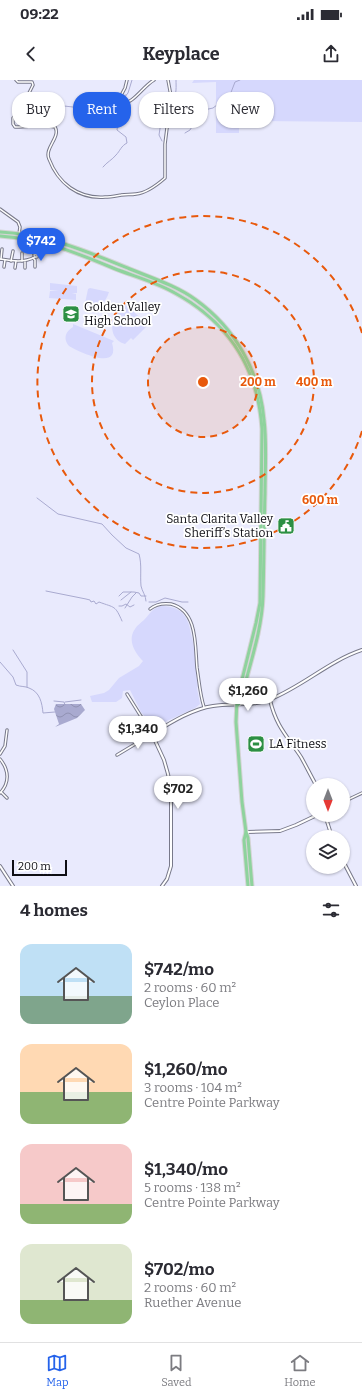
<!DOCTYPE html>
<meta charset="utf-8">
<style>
:root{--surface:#fff;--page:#f2f2f3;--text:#2b2b33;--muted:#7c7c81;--line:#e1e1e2;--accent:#2563eb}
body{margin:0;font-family:Bitter,serif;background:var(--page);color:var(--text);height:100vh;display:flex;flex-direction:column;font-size:15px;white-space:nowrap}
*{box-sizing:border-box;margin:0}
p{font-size:13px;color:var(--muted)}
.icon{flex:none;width:22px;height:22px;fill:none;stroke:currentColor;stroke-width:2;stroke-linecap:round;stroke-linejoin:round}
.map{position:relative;height:806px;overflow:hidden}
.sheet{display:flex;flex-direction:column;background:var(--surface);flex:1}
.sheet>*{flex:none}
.banner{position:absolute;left:12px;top:12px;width:338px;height:36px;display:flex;gap:8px}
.needle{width:26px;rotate:180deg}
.controls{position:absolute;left:306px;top:698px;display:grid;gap:8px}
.controls a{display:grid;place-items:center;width:44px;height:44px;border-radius:50%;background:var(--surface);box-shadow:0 1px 3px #0004;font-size:20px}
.scale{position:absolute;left:12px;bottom:10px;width:55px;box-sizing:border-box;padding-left:4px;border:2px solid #0e0e14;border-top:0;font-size:11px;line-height:14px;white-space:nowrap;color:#0e0e14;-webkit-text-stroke:3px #fff;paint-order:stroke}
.price{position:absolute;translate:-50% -34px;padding:0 9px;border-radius:14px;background:#fff;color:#222;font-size:13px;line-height:26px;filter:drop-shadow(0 1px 2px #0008)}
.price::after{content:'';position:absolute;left:50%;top:24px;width:12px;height:9px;margin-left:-6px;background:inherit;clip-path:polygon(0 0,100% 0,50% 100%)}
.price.selected{background:var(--accent);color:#fff}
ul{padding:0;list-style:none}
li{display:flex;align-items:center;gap:12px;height:100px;padding:0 20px}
li span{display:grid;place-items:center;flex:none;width:112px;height:80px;border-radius:12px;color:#555}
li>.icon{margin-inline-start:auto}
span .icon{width:48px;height:48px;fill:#fffc;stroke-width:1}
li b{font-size:17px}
h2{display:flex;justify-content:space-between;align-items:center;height:48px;padding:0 20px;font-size:17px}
.tag{padding:0 14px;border-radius:16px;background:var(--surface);box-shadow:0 1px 3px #0004;font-size:14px;line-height:36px}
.tag.selected{background:var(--accent);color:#fff}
.status{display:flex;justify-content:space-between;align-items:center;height:28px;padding:0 20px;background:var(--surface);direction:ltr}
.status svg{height:11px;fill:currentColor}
header{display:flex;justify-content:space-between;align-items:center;height:52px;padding:0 20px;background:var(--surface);font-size:18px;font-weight:700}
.tab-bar{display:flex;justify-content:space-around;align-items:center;height:56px;border-top:1px solid var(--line);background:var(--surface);font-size:11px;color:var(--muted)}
.tab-bar a{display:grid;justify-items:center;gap:2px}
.tab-bar .selected{color:var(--accent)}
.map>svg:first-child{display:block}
.park{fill:#d6d8fd}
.water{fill:url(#water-waves)}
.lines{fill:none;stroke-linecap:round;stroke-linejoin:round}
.stream{stroke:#a9aad0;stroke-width:1}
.minor-casing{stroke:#78798a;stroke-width:3.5}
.tertiary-casing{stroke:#78798a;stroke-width:4}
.primary-casing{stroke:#d4d4d5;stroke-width:5}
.minor{stroke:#fff;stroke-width:1.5}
.tertiary{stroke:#fff;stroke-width:2}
.primary{stroke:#8ed39d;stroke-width:3}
.ring{fill:none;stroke:#e8590c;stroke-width:2;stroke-dasharray:7 5}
.labels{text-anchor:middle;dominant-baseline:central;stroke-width:3.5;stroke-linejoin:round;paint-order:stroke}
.poi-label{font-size:12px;fill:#0e0e14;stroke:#fff;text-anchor:start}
.centre{fill:#e8590c;stroke:#fff;stroke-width:2}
.ring-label{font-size:12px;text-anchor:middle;font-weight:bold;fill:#e8590c;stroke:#fff;stroke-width:3.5;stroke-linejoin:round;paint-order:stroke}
</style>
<div class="status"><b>09:22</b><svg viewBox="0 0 49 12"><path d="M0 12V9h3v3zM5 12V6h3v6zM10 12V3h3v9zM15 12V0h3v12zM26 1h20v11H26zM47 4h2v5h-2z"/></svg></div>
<header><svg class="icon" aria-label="back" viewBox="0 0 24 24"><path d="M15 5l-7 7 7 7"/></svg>Keyplace<svg class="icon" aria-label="share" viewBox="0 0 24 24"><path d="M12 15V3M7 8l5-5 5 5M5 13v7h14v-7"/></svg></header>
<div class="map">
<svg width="362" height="806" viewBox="0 0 362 806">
<defs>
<pattern id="water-waves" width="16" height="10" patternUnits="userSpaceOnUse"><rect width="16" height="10" fill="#a9aad0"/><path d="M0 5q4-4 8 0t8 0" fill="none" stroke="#9091b2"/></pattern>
</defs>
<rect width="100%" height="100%" fill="#e9eafd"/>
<g class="park">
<path d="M194,0H362V42L259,41L258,38L239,37V53H216V2L192,3Z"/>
<path d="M50,203L77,206V213H72L76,214V220L49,218L50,211H59L50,210Z"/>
<path d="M90,208L109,212C105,225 96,230 84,228L88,209Z"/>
<path d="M126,225L146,243V247L133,260L131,258L125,264C105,258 111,232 126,225Z"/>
<path d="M73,244L114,261L112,263C121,292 79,272 69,266C63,259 65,252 73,247Z"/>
<path d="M161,526C175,526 185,531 189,545C190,548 190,551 191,554C196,570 195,589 198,606L197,608L200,624L195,628L154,647L141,632L130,610L123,611L122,618L116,622H92L90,616L104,613L109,610L119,598L139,586L143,581C135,573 127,560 135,549C137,545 141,543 144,540C151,533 151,529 161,526Z"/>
</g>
<path class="water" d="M56,624H81L85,630L77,638L55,647L59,644L54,629Z"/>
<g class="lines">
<g class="stream">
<path d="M120,23L128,13L132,0"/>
<path d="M46,24L82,28L89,26L94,27L97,26L102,20L112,17L115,14L122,16L126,15"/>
<path d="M185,53L190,50L199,35H203L205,32L204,30L213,28L230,15L235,2L240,0"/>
<path d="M162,61L159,55L163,29C165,24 171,24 173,20C177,13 176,7 176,0"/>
<path d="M103,87C107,82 112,80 116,75C120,71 121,66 127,63L126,57L117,50L119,34L117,28L119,25"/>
<path d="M37,418L58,434L102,444L112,455L126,468L139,474C142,485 140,495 141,506C142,511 146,516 146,521"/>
<path d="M46,511L86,519L90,520L91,522L94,521L96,524L99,522C115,528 115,525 122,541"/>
<path d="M119,516L123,512H134L139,513L141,516H146"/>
<path d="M121,520L131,512"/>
<path d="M149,522H156L165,518L182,522H188"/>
<path d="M119,526H122L126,524L130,527L134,525"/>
<path d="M125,528L132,517L136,513"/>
<path d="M13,570L27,592V607"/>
<path d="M0,582L13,597L16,605C21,607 25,606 29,608C40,612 42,623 43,633L55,632"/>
<path d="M54,621L64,622L65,625"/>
<path d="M65,622L81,620"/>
</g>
<g class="minor-casing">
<g id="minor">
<path d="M16,0L18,2H32L33,5L22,27L13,38V44L15,47H19L45,45L55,47C61,57 44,68 49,79C58,103 78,119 105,117C110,117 115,116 121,115C126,114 131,115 136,114C147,113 157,105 165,98V64L167,48L166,24L171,16L168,0"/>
<path d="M127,0L125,8L118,21L120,24C134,24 142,7 154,0"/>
<path d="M0,129L18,142L20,147L19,154"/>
<path d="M37,174V177H35L34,175Z"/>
<path d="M33,178L35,180V187"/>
<path d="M0,179C12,181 24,183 35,177"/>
<path d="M1,179L2,169"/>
<path d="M11,181L13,171"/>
<path d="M22,181V173"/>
<path d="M4,187L5,180"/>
<path d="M15,188L16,181"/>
<path d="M25,188V182"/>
<path d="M150,529C156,524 163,523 171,524C198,531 195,566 197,588C199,600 200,615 204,627"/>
<path d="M0,674L5,666L7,650"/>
<path d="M117,675L152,654L127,614"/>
<path d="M0,679C9,690 10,703 0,713"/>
<path d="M1,712L7,718"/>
<path d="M343,722L362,713"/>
</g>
</g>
<g class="tertiary-casing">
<g id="tertiary">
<path d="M270,620C276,646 287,656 301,677C306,686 311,696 316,705"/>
<path d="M325,735L332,757"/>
<path d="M247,752L280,751L296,745L317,735"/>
<path d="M343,781L356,806"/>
<path d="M0,786L13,806"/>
<path d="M162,806L167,799L171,786V711L168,694L164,680L152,654C170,643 192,629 213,626C233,623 251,627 271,619C303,606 329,581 362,570"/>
</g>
</g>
<g class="primary-casing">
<g id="primary">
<path d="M0,152C18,153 36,156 54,161C80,168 105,179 130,189C152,198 177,206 196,220C235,248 260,292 264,340C267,364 265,389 265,413C264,447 264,481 263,516C262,551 249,586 241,620L238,625"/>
<path d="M0,156C42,159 75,172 113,188C133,196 156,202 175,213C228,242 258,288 262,349L260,523L256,543L237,620L236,642L242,722L246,752L248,758L252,806"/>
<path d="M246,752L244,760L248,806"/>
</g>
</g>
<use href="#minor" class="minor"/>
<use href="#tertiary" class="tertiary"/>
<use href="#primary" class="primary"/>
</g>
<circle cx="203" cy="302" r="55" fill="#e8590c" fill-opacity=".12"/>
<g class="ring">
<circle cx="203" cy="302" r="55"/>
<circle cx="203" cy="302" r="111"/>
<path d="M362 351A166 166 0 1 1 362 253"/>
</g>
<defs>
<g id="school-square" transform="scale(0.9)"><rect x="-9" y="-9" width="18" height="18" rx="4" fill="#2c8f43" stroke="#fff"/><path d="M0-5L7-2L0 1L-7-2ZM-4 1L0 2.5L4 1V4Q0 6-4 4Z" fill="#fff"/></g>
<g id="civic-square" transform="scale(0.9)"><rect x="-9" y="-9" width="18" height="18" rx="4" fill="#2c8f43" stroke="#fff"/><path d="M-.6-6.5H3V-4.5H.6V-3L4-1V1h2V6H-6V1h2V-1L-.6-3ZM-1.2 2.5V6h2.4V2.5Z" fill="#fff"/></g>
<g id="stadium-square" transform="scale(0.9)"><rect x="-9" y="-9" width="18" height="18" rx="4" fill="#2c8f43" stroke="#fff"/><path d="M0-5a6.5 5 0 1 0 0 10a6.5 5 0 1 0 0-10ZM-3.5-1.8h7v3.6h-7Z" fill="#fff"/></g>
</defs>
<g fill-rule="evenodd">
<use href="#school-square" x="71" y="234"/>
<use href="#civic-square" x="286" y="446"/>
<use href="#stadium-square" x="256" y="664"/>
</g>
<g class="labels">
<g class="poi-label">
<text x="84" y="227">Golden Valley<tspan x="84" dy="14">High School</tspan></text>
<text x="273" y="439" text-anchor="end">Santa Clarita Valley<tspan x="273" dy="14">Sheriff’s Station</tspan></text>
<text x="269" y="664">LA Fitness</text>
</g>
</g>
<circle cx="203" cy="302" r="6" class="centre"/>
<g class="ring-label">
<text x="258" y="306">200 m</text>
<text x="314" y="306">400 m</text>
<text x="320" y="424">600 m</text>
</g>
</svg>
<div class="controls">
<a><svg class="needle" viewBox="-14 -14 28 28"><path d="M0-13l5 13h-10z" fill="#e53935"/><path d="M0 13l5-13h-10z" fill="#7c7c81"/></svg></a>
<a><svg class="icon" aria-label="layers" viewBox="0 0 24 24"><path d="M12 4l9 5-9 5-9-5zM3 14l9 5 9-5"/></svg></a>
</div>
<div class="scale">200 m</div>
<b class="price selected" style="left:41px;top:182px">$742</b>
<b class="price" style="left:248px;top:632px">$1,260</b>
<b class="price" style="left:138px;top:670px">$1,340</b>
<b class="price" style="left:178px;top:730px">$702</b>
<div class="banner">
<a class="tag">Buy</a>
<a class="tag selected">Rent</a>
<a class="tag">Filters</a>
<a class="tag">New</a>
</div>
</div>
<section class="sheet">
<h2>4 homes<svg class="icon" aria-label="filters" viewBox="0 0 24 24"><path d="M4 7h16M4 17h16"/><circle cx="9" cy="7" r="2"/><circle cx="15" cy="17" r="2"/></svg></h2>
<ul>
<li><span style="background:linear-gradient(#bfe0f5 65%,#7fa58c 0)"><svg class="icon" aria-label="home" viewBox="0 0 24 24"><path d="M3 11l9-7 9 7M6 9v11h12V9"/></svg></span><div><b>$742/mo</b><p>2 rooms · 60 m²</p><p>Ceylon Place</p></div></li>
<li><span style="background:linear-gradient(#ffd9b3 60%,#8fb573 0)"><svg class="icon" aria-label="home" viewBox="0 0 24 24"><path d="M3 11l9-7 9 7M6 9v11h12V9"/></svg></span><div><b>$1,260/mo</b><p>3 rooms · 104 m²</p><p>Centre Pointe Parkway</p></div></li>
<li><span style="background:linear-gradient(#f6c9c9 75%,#8fb573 0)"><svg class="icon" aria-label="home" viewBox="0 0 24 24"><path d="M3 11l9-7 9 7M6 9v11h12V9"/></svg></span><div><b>$1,340/mo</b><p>5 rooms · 138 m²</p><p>Centre Pointe Parkway</p></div></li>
<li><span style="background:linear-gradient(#dfe7d0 70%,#8fb573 0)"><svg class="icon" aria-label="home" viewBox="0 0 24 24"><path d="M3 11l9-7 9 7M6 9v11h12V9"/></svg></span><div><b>$702/mo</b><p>2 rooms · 60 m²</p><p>Ruether Avenue</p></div></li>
</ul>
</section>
<nav class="tab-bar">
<a class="selected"><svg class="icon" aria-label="map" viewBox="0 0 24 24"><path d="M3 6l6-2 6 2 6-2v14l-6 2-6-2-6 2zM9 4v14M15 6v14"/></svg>Map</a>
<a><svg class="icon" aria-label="saved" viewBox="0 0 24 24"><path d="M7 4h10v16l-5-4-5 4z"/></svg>Saved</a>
<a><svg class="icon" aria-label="home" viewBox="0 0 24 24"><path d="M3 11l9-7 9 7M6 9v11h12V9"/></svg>Home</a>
</nav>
